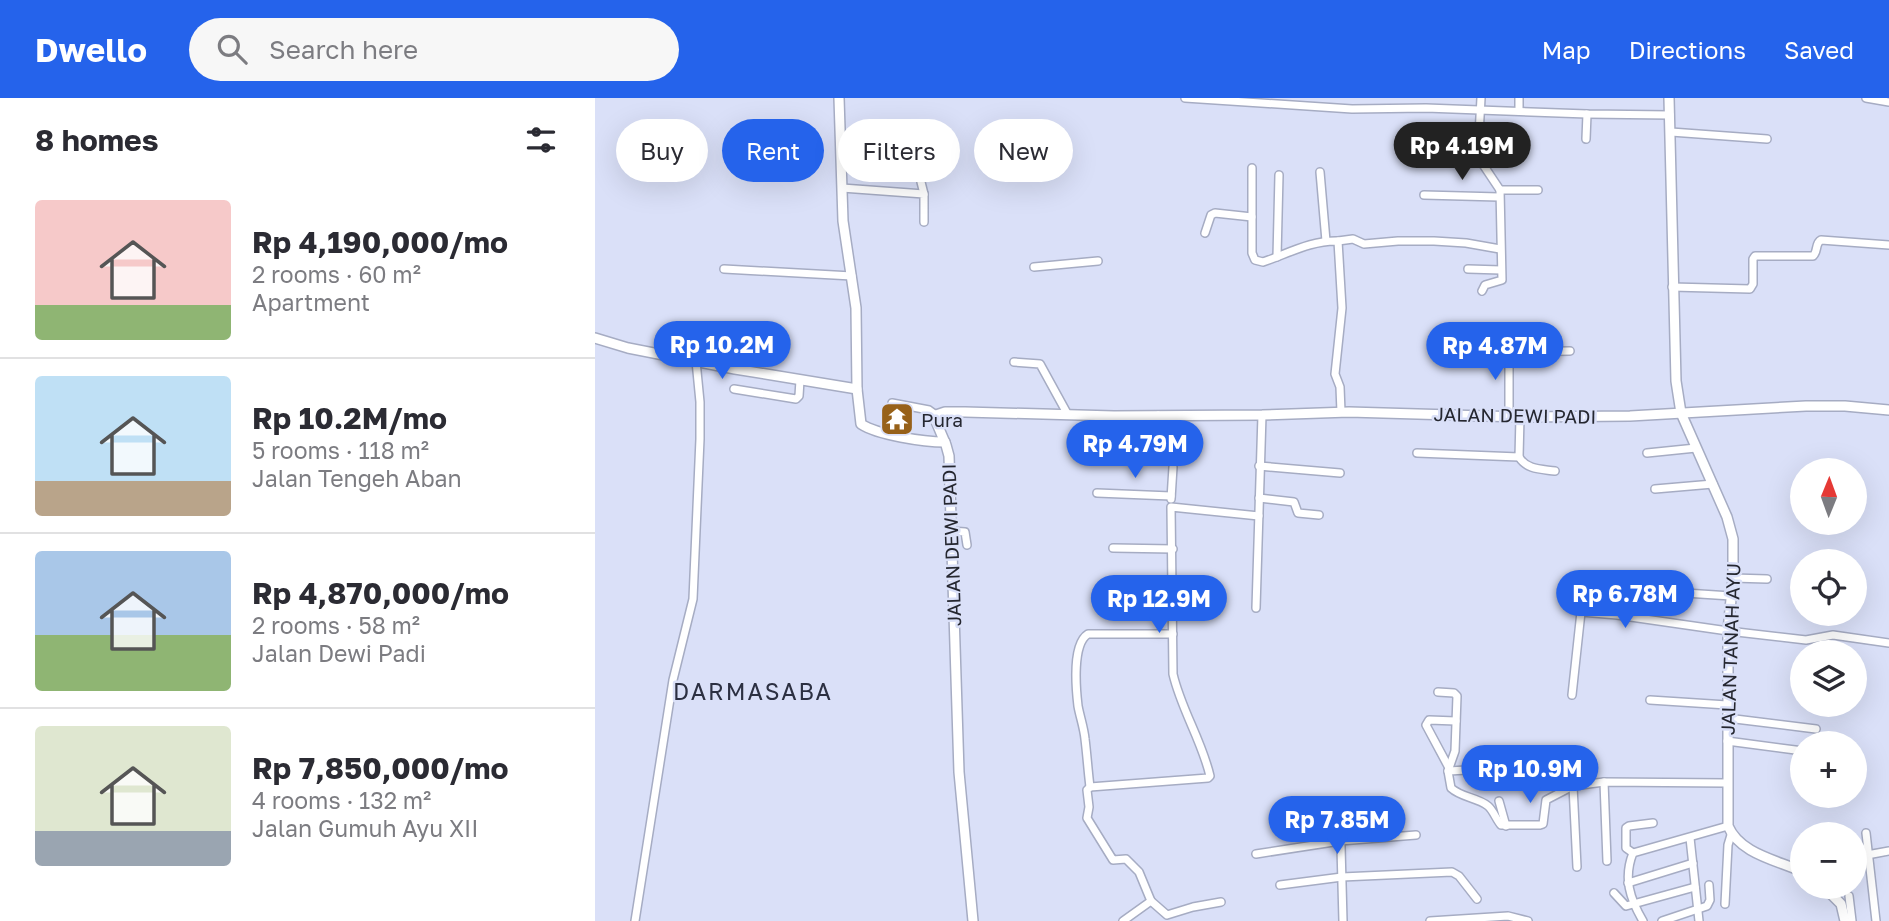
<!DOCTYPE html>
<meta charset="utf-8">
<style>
:root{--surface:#fff;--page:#f7f7f7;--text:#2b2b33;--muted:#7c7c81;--line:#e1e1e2;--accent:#2563eb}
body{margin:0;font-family:"Golos Text",sans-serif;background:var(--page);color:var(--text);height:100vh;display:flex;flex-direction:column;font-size:26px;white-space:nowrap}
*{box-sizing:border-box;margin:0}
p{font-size:23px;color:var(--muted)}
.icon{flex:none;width:38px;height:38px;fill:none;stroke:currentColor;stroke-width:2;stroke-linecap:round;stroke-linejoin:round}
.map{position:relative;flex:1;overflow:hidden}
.panel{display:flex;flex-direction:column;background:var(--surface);width:595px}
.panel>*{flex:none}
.banner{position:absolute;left:21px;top:21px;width:665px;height:63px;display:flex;gap:14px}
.needle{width:46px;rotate:1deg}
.buttons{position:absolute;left:1195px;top:360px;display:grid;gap:14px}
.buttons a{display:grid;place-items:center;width:77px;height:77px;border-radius:50%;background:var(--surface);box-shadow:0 7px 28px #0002;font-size:35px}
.price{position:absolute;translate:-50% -60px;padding:0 16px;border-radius:24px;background:var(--accent);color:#fff;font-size:23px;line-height:46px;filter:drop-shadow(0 2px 4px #0008)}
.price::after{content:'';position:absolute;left:50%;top:42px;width:21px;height:16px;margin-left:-10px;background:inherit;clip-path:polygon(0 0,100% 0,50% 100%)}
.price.on{background:#222;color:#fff}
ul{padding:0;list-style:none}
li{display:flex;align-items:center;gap:21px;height:175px;padding:0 35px}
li+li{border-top:2px solid var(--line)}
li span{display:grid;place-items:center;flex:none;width:196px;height:140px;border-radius:7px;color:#555}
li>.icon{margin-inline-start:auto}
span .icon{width:84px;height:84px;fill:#fffc;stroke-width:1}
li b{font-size:30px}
h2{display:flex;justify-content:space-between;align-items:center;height:84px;padding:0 35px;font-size:30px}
.chip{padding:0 24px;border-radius:32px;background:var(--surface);box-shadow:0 7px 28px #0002;font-size:24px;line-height:63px}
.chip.on{background:var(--accent);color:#fff}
header{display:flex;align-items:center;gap:42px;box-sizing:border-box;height:98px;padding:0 35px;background:var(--accent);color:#fff}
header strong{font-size:33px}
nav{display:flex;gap:38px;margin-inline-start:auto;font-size:24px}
.search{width:490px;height:63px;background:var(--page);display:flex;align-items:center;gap:18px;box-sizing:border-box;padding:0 24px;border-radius:38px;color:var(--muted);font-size:26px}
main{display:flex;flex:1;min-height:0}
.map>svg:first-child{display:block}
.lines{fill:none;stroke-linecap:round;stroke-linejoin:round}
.minor-casing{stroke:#a6acc3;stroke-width:10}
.tertiary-casing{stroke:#a6acc3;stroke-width:12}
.minor{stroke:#fff;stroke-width:7}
.tertiary{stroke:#fff;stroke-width:9}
.labels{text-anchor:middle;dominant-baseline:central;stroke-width:5;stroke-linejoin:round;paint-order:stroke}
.street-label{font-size:19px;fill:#252730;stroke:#dae0f8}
.poi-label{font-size:19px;fill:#252730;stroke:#dae0f8;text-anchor:start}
.quarter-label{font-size:23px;letter-spacing:2px;fill:#2c3042;stroke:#dae0f8}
</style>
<header>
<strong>Dwello</strong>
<div class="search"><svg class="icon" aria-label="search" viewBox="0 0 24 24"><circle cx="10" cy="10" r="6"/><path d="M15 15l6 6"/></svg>Search here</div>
<nav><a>Map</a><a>Directions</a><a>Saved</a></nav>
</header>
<main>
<section class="panel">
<h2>8 homes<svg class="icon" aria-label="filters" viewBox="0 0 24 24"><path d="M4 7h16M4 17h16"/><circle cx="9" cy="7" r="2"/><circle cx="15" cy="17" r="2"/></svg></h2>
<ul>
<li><span style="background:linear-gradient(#f6c9c9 75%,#8fb573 0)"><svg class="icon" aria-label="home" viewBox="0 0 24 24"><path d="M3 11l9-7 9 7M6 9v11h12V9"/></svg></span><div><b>Rp 4,190,000/mo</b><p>2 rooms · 60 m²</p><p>Apartment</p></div></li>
<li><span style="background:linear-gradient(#bfe0f5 75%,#b9a48a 0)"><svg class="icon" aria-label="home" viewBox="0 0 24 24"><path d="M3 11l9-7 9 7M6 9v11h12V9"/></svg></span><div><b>Rp 10.2M/mo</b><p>5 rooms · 118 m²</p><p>Jalan Tengeh Aban</p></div></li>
<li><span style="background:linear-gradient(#a9c7e8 60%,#8fb573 0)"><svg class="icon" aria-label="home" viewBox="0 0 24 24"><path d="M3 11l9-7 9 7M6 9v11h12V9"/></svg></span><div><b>Rp 4,870,000/mo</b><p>2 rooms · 58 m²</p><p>Jalan Dewi Padi</p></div></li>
<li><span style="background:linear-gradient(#dfe7d0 75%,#9aa5b1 0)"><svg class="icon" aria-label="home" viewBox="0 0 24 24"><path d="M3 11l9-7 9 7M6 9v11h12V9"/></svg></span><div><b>Rp 7,850,000/mo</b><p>4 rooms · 132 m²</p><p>Jalan Gumuh Ayu XII</p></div></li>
</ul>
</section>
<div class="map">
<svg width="1294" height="823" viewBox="0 0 1294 823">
<rect width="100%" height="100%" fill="#dae0f8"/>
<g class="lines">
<g class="minor-casing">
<g id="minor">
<path d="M590,0L757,11L831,10L992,16L1075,17"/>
<path d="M886,0L883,56L885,62L905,92"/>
<path d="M924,0V13"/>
<path d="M1271,0L1294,4"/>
<path d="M1076,34L1172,41"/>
<path d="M991,41L992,16"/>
<path d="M326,51V84L329,96"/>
<path d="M657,70V155L660,162L668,164C692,156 717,142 743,143L747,210L740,276L745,289L746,314"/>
<path d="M725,74L731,143"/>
<path d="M247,90L329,96V124"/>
<path d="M829,97L904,99"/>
<path d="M610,135L616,117L620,115L657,119"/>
<path d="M743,143L758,141L769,146L803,143H839L871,145L905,151"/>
<path d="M682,159L684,77"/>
<path d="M439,169L503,163"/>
<path d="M129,171L257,178"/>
<path d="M873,171L906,172"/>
<path d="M1077,189L1155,191L1158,186V161L1160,158H1218C1223,154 1220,145 1226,142L1294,147"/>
<path d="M887,193L890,187L907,182L905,92H943"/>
<path d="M881,254H914V319"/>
<path d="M914,254L975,253"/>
<path d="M419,264L445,266L473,317"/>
<path d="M139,291L201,301L204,298L205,282"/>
<path d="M297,305L334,312L341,317"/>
<path d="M512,351L552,350L556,348L563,317"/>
<path d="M822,355L924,359L925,319"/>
<path d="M1052,355L1101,350"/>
<path d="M924,359C932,372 946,371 960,373"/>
<path d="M664,368L745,375"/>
<path d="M1060,391L1118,386"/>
<path d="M502,395L576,398"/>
<path d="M664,400L699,404L703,415L724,417"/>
<path d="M576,401L578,369"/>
<path d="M356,433L370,434L372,447"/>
<path d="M518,450L578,451"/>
<path d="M1138,480L1172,481"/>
<path d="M1090,495L1136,498"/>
<path d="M661,510L667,317"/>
<path d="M986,514L987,495"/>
<path d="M843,594L859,595L862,598L860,653L853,673L856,690C867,700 882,699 893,708C898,712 901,721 906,727H945L948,726L951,702L978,688L1009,684L1132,685"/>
<path d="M977,597L986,514L1022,517L1133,533L1211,542L1238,537L1294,545"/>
<path d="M1055,602L1132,607"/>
<path d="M1132,620L1221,631"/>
<path d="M1132,643L1208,653"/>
<path d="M853,668L831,627L834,622L861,623"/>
<path d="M853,673L872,672"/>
<path d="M1009,684L1012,763"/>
<path d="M978,688L982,769"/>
<path d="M495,689L613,680L615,678C607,643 586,611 578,576L576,409L664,418"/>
<path d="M904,703L911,728"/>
<path d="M1271,735L1281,823"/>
<path d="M1095,740L1104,823"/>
<path d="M1038,755L1031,750V730L1034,728L1058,725"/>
<path d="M661,756L745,743L821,737"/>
<path d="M1272,757L1294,753"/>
<path d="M1033,785L1098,765"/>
<path d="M685,787L747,779L857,774L864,778L882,801"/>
<path d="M1019,795L1031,808L1100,789"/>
<path d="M1254,798L1257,823"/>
<path d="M556,803L572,817L598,809L626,804"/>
<path d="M1130,806L1133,747L1136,737"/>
<path d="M40,823L78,582L98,501L105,341V304L101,263"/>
<path d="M528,823L556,803L544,774L531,761L518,762L492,720L494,709L492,692L495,689C493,673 492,657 490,641C489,630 485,619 483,608C481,591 477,546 493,536H578"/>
<path d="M748,823L745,712L795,708"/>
<path d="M835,823L913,818L933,823"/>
<path d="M1048,823C1035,801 1028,780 1038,755L1133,728"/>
<path d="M1067,823L1112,808L1115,802L1114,787"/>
</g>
</g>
<g class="tertiary-casing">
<g id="tertiary">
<path d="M244,0L248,123L261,210L262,291L266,326C283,337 328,344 350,344"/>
<path d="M1074,0L1081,283L1086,315L1132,419L1138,441V480L1133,533V728C1145,756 1182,762 1208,774"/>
<path d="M0,240L33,250L140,271L262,291"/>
<path d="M1229,789L1246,806L1250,823"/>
<path d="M378,823L364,674L354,358L351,347L340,321L341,317L350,314H370L519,318L667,317L754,314L925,319L1035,318L1211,308H1250L1294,312"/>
</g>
</g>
<use href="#minor" class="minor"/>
<use href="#tertiary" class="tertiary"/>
</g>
<defs>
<g id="temple-square" transform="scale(1.75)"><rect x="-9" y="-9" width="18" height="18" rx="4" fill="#976119" stroke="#dae0f8"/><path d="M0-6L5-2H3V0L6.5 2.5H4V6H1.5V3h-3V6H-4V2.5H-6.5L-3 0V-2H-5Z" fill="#fff"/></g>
</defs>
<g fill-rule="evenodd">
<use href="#temple-square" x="302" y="321"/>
</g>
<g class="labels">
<g class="street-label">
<text transform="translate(920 317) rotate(1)">JALAN DEWI PADI</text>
<text transform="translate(356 447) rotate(-92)">JALAN DEWI PADI</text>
<text transform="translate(1135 551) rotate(-88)">JALAN TANAH AYU</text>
</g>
<g class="poi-label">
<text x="326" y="321">Pura</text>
</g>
<g class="quarter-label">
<text x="158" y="593">DARMASABA</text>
</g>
</g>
</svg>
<div class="buttons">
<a><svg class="needle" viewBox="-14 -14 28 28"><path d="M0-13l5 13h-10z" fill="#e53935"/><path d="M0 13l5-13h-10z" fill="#7c7c81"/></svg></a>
<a><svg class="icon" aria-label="locate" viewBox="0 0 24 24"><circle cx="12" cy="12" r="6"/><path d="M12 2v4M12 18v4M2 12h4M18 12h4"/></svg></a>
<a><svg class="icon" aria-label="layers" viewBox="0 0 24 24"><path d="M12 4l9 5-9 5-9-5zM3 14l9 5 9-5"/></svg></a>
<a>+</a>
<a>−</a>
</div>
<b class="price on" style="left:867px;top:84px">Rp 4.19M</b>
<b class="price" style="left:127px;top:283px">Rp 10.2M</b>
<b class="price" style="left:900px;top:284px">Rp 4.87M</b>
<b class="price" style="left:540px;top:382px">Rp 4.79M</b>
<b class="price" style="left:1030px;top:532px">Rp 6.78M</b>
<b class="price" style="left:564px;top:537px">Rp 12.9M</b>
<b class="price" style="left:935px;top:707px">Rp 10.9M</b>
<b class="price" style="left:742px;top:758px">Rp 7.85M</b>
<div class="banner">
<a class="chip">Buy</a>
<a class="chip on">Rent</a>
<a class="chip">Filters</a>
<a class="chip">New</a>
</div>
</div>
</main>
